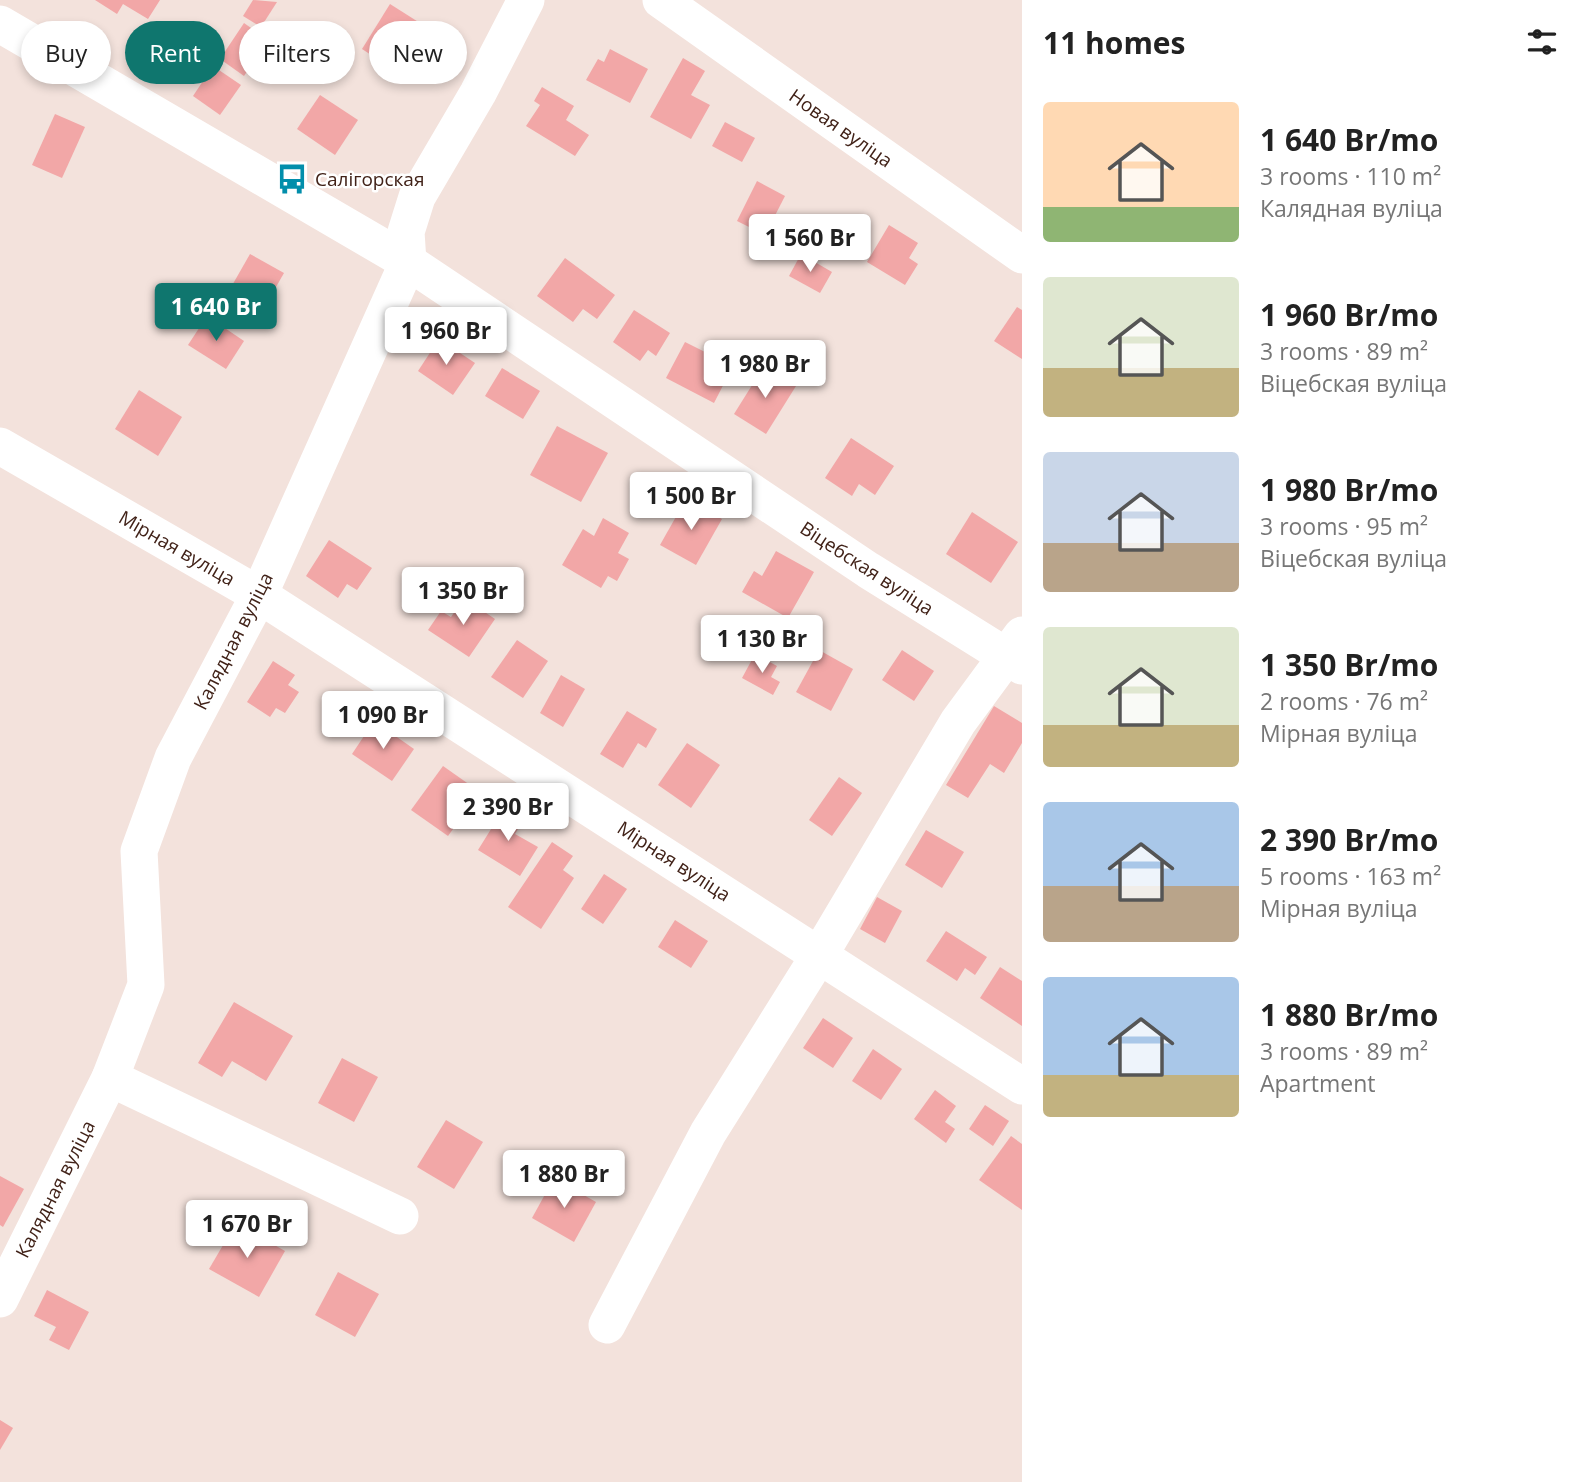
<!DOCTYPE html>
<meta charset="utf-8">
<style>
:root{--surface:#fff;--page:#f6f6f6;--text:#222;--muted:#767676;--accent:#0f766e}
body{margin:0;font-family:"Open Sans",sans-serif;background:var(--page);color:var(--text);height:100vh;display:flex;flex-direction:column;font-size:26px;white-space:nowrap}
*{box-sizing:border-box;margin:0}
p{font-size:23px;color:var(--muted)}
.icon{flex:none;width:38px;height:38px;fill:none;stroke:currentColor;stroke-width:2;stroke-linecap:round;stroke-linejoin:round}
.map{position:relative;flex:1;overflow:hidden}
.sheet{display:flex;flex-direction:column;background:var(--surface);width:560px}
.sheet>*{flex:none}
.banner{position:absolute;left:21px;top:21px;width:665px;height:63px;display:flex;gap:14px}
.price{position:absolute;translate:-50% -60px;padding:0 16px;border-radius:7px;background:#fff;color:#222;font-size:23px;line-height:46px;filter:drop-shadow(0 2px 4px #0008)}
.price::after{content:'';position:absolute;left:50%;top:42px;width:21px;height:16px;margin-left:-10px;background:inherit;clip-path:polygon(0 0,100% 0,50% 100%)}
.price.current{background:var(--accent);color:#fff}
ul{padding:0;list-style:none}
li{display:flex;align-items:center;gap:21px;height:175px;padding:0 21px}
li span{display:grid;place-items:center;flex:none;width:196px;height:140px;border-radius:7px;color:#555}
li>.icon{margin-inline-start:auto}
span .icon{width:84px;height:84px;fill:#fffc;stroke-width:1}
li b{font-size:30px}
h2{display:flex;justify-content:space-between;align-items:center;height:84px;padding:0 21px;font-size:30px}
.pill{padding:0 24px;border-radius:32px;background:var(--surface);box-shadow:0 4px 10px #0003;font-size:24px;line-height:63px}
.pill.current{background:var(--accent);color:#fff}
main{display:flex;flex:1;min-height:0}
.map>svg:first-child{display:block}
.building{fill:#f2a7a7}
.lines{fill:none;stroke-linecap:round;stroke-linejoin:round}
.minor{stroke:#fff;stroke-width:37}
.labels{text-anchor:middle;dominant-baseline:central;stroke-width:5;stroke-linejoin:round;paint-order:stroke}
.street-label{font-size:19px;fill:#412218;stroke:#fff}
.poi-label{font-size:19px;fill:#412218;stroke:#fff;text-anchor:start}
</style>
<main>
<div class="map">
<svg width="1022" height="1482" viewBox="0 0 1022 1482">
<rect width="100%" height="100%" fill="#f3e2dc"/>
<g class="building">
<path d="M95,0H160L148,19L123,4L117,14Z"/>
<path d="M253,0L277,2L261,27L243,16Z"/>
<path d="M390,4L431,30L402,75L362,49Z"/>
<path d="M244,23L268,40L244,76L220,59Z"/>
<path d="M610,49L648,69L630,103L586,80L598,59L604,62Z"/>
<path d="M683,58L705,71L691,95L710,105L691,139L650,117Z"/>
<path d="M213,66L241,85L220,115L193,96Z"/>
<path d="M542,87L574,106L566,120L589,135L575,156L526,126L540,105L534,101Z"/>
<path d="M320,95L358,120L335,155L297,129Z"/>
<path d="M55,114L85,127L62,178L32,165Z"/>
<path d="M725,122L755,138L742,162L712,146Z"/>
<path d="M757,181L785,196L765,235L737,221Z"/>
<path d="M889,225L918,243L909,258L918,264L905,285L867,262Z"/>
<path d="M250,254L284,273L264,308L230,289Z"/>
<path d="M801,254L832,272L820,293L789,276Z"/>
<path d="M565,258L615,295L597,319L583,309L573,322L537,296Z"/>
<path d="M1017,307L1022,310V359L994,341Z"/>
<path d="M634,310L670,333L656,356L648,350L640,361L613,342Z"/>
<path d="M207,316L244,341L226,369L188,345Z"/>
<path d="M439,339L475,363L453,395L418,371Z"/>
<path d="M685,342L733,366L714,403L666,378Z"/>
<path d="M764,366L796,386L766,434L734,414Z"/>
<path d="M502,368L540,391L523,419L485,396Z"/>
<path d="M139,390L182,417L158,456L115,429Z"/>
<path d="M557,426L608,453L581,502L530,475Z"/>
<path d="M851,438L894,466L875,495L859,484L852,496L825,478Z"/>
<path d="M686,499L722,519L696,565L660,545Z"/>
<path d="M972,512L1018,542L991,583L946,554Z"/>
<path d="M603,518L629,533L618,553L629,559L617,581L608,576L601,588L562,565L583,529L594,536Z"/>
<path d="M329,540L372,568L357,590L347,584L338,598L306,576Z"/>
<path d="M776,551L814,572L788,618L742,592L754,571L762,576Z"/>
<path d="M464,598L495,619L469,657L428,630L441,611L451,617Z"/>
<path d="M517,640L548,661L523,698L491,677Z"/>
<path d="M819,650L853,669L831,711L796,692Z"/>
<path d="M902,650L934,671L914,701L882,680Z"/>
<path d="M755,654L777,666L771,677L780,682L773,695L742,678Z"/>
<path d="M273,661L295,675L288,685L299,692L285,713L276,708L270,717L247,702Z"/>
<path d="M561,675L585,689L563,727L540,713Z"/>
<path d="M994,706L1022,723V743L1004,773L990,764L968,798L946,785Z"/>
<path d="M627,711L657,729L646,748L638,743L623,768L600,754Z"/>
<path d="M374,721L414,749L392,781L352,754Z"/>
<path d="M687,743L720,765L691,808L658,785Z"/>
<path d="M443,766L480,792L448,836L411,810Z"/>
<path d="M839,777L862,793L832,836L809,820Z"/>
<path d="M506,805L525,817L515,834L538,847L520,876L478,850Z"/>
<path d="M926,830L964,852L942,888L905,865Z"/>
<path d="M552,842L573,856L563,870L574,878L541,929L508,907Z"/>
<path d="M604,874L627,889L603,924L581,909Z"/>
<path d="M877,897L902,911L885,943L860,929Z"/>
<path d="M675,920L708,941L691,968L658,947Z"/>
<path d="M946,931L987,957L975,975L965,968L957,981L926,961Z"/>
<path d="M1000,967L1022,981V1026L980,998Z"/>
<path d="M234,1002L293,1036L266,1081L232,1061L222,1077L198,1063Z"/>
<path d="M823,1018L853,1038L833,1068L803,1048Z"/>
<path d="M873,1049L902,1069L881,1100L852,1081Z"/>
<path d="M342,1058L378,1077L354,1122L318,1103Z"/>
<path d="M935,1090L956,1106L945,1122L955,1129L946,1143L914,1119Z"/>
<path d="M985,1105L1009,1121L993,1146L969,1129Z"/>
<path d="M446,1120L483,1142L454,1189L417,1167Z"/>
<path d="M1011,1136L1022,1144V1210L979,1180Z"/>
<path d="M0,1176L24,1189L3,1227L0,1225Z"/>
<path d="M554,1178L596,1202L574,1242L532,1218Z"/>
<path d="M236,1223L285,1251L259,1297L209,1269Z"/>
<path d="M338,1272L379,1294L355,1337L315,1315Z"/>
<path d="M47,1290L89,1312L69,1350L49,1340L56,1327L34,1316Z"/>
<path d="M0,1420L13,1428L0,1450Z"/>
</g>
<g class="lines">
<g class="minor">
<path d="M661,0L1022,255"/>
<path d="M0,24L408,262L868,570L1022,666"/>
<path d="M0,446L259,595L1022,1086"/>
<path d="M110,1078L400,1216"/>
<path d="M0,1299L110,1078L146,985L139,851L173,758L259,595L408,262L406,232L417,197L478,93L526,0"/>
<path d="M607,1325L708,1133L820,954L958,722L1022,635"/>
</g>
</g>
<defs>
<g id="bus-bare" transform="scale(2.415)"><path d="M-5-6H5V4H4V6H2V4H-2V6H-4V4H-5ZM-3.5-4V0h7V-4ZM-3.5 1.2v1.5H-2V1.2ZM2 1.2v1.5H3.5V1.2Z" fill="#028eab" stroke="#fff" stroke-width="2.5" paint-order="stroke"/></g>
</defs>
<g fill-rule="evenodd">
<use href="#bus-bare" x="292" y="179"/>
</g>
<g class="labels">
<g class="street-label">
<text transform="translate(841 128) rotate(35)">Новая вуліца</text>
<text transform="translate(177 548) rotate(30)">Мірная вуліца</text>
<text transform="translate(867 568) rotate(33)">Віцебская вуліца</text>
<text transform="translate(233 641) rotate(-63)">Калядная вуліца</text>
<text transform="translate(674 861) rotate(33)">Мірная вуліца</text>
<text transform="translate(55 1189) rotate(-63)">Калядная вуліца</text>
</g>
<g class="poi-label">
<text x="315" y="179">Салігорская</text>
</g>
</g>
</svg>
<b class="price" style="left:810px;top:274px">1 560 Br</b>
<b class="price current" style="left:216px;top:343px">1 640 Br</b>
<b class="price" style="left:446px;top:367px">1 960 Br</b>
<b class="price" style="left:765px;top:400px">1 980 Br</b>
<b class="price" style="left:691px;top:532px">1 500 Br</b>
<b class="price" style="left:463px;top:627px">1 350 Br</b>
<b class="price" style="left:762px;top:675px">1 130 Br</b>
<b class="price" style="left:383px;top:751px">1 090 Br</b>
<b class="price" style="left:508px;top:843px">2 390 Br</b>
<b class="price" style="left:564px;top:1210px">1 880 Br</b>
<b class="price" style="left:247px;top:1260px">1 670 Br</b>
<div class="banner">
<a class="pill">Buy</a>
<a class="pill current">Rent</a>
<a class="pill">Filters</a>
<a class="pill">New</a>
</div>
</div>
<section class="sheet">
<h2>11 homes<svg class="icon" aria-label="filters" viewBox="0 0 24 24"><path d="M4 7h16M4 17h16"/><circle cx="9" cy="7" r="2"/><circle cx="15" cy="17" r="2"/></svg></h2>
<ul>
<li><span style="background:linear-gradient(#ffd9b3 75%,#8fb573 0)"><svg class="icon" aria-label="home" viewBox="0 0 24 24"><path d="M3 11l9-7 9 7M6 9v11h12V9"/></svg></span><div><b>1 640 Br/mo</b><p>3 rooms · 110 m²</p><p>Калядная вуліца</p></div></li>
<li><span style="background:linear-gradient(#dfe7d0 65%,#c2b280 0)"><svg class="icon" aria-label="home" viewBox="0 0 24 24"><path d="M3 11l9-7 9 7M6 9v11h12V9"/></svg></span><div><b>1 960 Br/mo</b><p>3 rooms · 89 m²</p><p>Віцебская вуліца</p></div></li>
<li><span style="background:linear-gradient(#c9d6e8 65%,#b9a48a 0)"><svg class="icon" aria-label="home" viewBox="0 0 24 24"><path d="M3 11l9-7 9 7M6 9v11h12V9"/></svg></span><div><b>1 980 Br/mo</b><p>3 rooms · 95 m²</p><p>Віцебская вуліца</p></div></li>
<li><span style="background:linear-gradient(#dfe7d0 70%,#c2b280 0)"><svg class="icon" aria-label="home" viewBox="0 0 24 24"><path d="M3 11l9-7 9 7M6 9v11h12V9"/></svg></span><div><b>1 350 Br/mo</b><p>2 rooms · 76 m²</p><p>Мірная вуліца</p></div></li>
<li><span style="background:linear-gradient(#a9c7e8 60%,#b9a48a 0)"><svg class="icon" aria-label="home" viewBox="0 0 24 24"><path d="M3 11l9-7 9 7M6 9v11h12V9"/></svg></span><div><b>2 390 Br/mo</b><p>5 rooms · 163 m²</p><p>Мірная вуліца</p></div></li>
<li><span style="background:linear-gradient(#a9c7e8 70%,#c2b280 0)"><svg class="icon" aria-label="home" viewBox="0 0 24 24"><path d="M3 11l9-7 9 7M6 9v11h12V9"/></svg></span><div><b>1 880 Br/mo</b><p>3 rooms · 89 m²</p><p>Apartment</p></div></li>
</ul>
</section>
</main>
